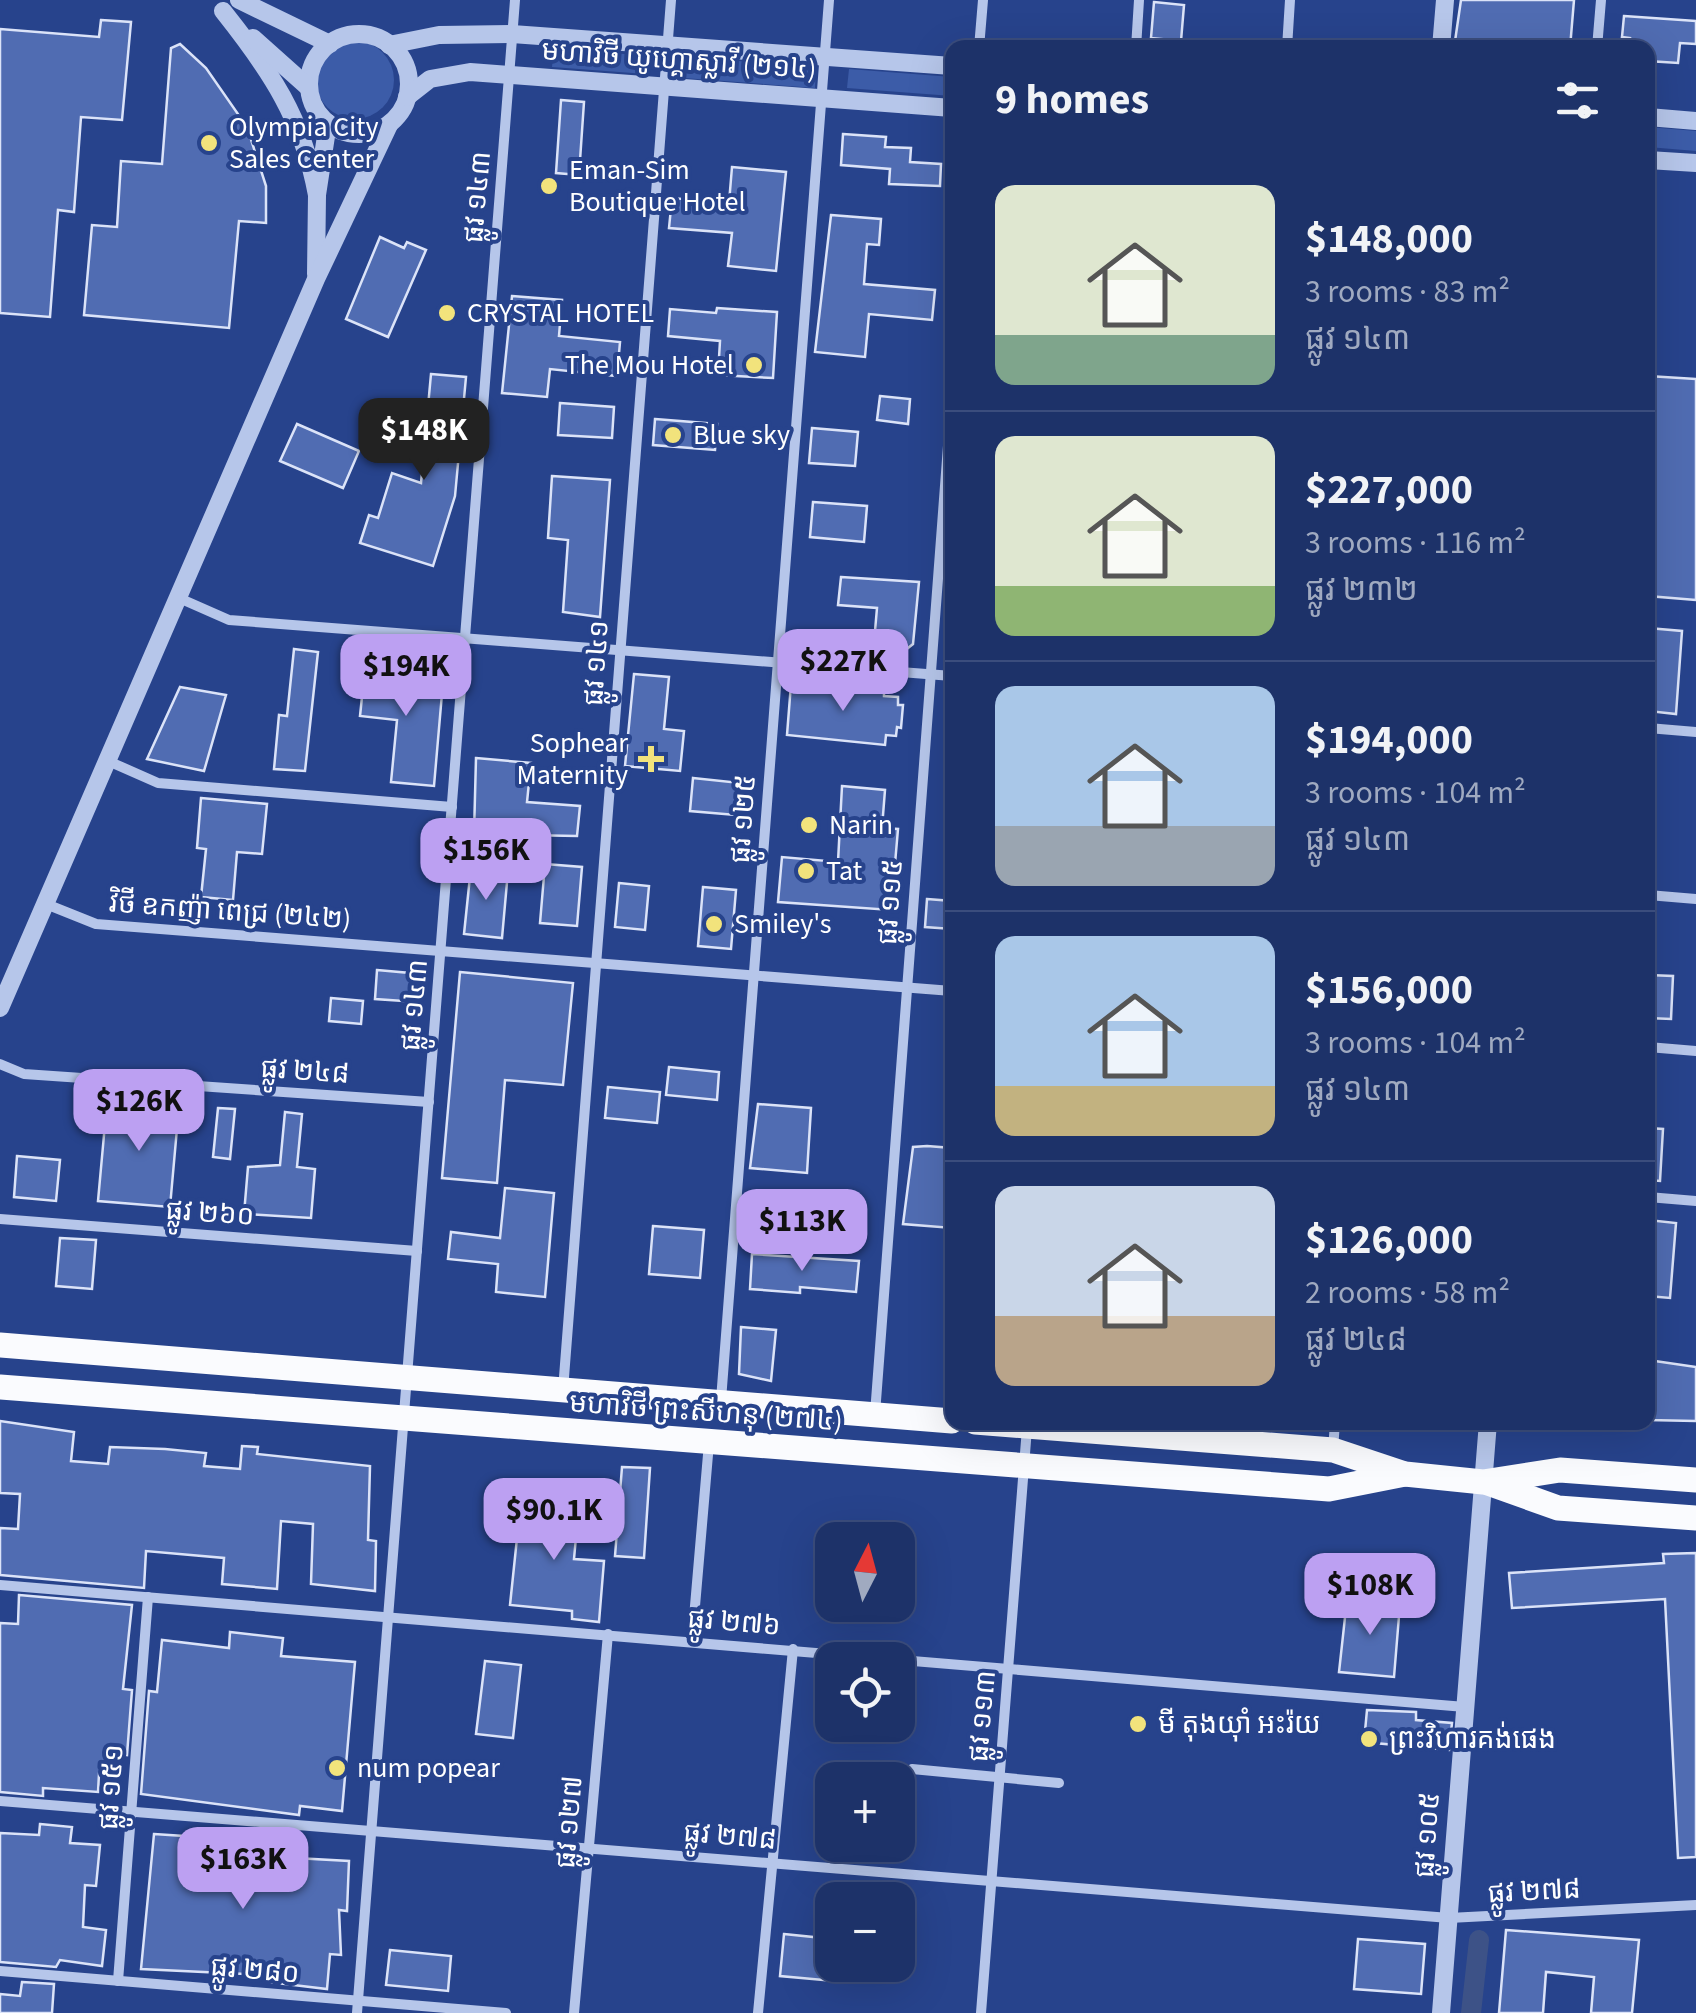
<!DOCTYPE html>
<meta charset="utf-8">
<style>
:root{--surface:#1d3269;--page:#253a6f;--text:#f1f3f6;--muted:#a0aac0;--line:#3b4d7d;--accent:#bca0f2}
body{margin:0;font-family:"Source Sans 3","Noto Sans Khmer",sans-serif;background:var(--page);color:var(--text);height:100vh;display:flex;flex-direction:column;font-size:38px;white-space:nowrap}
*{box-sizing:border-box;margin:0}
p{font-size:32px;color:var(--muted)}
.icon{flex:none;width:55px;height:55px;fill:none;stroke:currentColor;stroke-width:2;stroke-linecap:round;stroke-linejoin:round}
.map{position:relative;flex:1;overflow:hidden}
.side{position:absolute;left:945px;top:40px;width:710px;height:1390px;display:flex;flex-direction:column;background:var(--surface);border-radius:20px;box-shadow:0 10px 40px #0002,0 0 0 2px var(--line)}
.side>*{flex:none}
.needle{width:65px;rotate:6deg}
.fabs{position:absolute;left:815px;top:1522px;display:grid;gap:20px}
.fabs a{display:grid;place-items:center;width:100px;height:100px;border-radius:20px;background:var(--surface);box-shadow:0 10px 40px #0002,0 0 0 2px var(--line);font-size:50px}
.price{position:absolute;translate:-50% -85px;padding:0 22px;border-radius:20px;background:var(--accent);color:#111;font-size:32px;line-height:65px;filter:drop-shadow(0 2px 5px #0008)}
.price::after{content:'';position:absolute;left:50%;top:60px;width:30px;height:22px;margin-left:-15px;background:inherit;clip-path:polygon(0 0,100% 0,50% 100%)}
.price.on{background:#222;color:#fff}
ul{padding:0;list-style:none}
li{display:flex;align-items:center;gap:30px;height:250px;padding:0 50px}
li+li{border-top:2px solid var(--line)}
li span{display:grid;place-items:center;flex:none;width:280px;height:200px;border-radius:20px;color:#555}
li>.icon{margin-inline-start:auto}
span .icon{width:120px;height:120px;fill:#fffc;stroke-width:1}
li b{font-size:42px}
h2{display:flex;justify-content:space-between;align-items:center;height:120px;padding:0 50px;font-size:42px}
.map>svg:first-child{display:block}
.green{fill:#3c5ca8}
.lines{fill:none;stroke-linecap:round;stroke-linejoin:round}
.canal{stroke:#3d5287;stroke-width:20}
.building{fill:#506cb2;stroke:#dbe3f8;stroke-width:2.5}
.minor{stroke:#b6c6ea;stroke-width:10}
.tertiary{stroke:#b6c6ea;stroke-width:18}
.primary{stroke:#fafbfe;stroke-width:25}
.poi-dot{fill:#f2e37c;stroke:#27438c;stroke-width:4}
.labels{text-anchor:middle;dominant-baseline:central;stroke-width:8;stroke-linejoin:round;paint-order:stroke}
.street-label{font-size:28px;fill:#fff;stroke:#27438c}
.poi-label{font-size:28px;fill:#fff;stroke:#27438c;text-anchor:start}
</style>
<div class="map">
<svg width="1696" height="2013" viewBox="0 0 1696 2013">
<rect width="100%" height="100%" fill="#27438c"/>
<g class="green">
<circle cx="355" cy="80" r="39"/>
<path d="M554,48L647,56L646,74L552,67Z"/>
<path d="M685,57L816,67L815,88L684,78Z"/>
<path d="M849,69L952,77V96L847,88Z"/>
<path d="M1648,127L1696,131V151L1648,147Z"/>
</g>
<g class="lines">
<path class="canal" d="M1471,2013L1479,1940"/>
</g>
<g class="building">
<path d="M1461,0H1574L1570,48H1454Z"/>
<path d="M1154,2L1184,5L1181,41L1151,38Z"/>
<path d="M1624,16L1696,21V44L1680,43L1678,63L1648,61V48H1629L1630,38L1622,37Z"/>
<path d="M101,20L131,22L122,120L81,117L74,212L58,210L50,317L0,313V29L99,37Z"/>
<path d="M180,44L206,68L247,127L266,186V223L239,221L229,328L84,315L92,225L117,227L121,161L162,164L171,48Z"/>
<path d="M561,100L584,102L579,175L556,173Z"/>
<path d="M843,134L886,137L885,147L911,148L910,162L941,164L940,186L889,184L890,169L841,165Z"/>
<path d="M732,167L786,172L776,271L728,266L732,233L669,228L672,198L729,203Z"/>
<path d="M831,215L881,219L879,245L867,244L864,284L935,290L932,320L869,314L865,357L815,352Z"/>
<path d="M380,237L404,248L407,242L426,250L388,337L346,319Z"/>
<path d="M512,296L562,300L559,336L620,342L617,376L550,369L547,397L502,393Z"/>
<path d="M717,308L777,312L773,378L718,375L720,341L668,336L670,309L716,313Z"/>
<path d="M431,374L466,377L455,496L433,566L360,543L369,515L378,518L392,473L421,483Z"/>
<path d="M1648,376L1696,379V600L1648,596Z"/>
<path d="M880,396L910,399L908,424L877,420Z"/>
<path d="M560,403L614,407L612,438L558,435Z"/>
<path d="M655,419L717,424L715,450L653,445Z"/>
<path d="M297,424L359,451L343,488L280,461Z"/>
<path d="M812,428L858,432L855,466L809,463Z"/>
<path d="M552,476L610,480L600,617L563,612L568,540L548,538Z"/>
<path d="M813,502L867,506L864,542L810,537Z"/>
<path d="M841,577L919,582L913,644L898,656L873,654L877,608L838,605Z"/>
<path d="M1648,628L1682,631L1676,714L1648,711Z"/>
<path d="M294,649L318,652L305,771L274,769L279,715L287,716Z"/>
<path d="M366,659L400,663L399,678L443,682L434,786L391,782L397,720L360,716Z"/>
<path d="M634,674L669,677L664,729L684,731L680,771L625,766Z"/>
<path d="M791,684L884,692V696L898,697V705H903L901,728L897,727L896,736L886,735L885,745L787,735Z"/>
<path d="M180,687L226,695L204,771L147,759Z"/>
<path d="M476,758L531,763L527,802L580,806L577,836L474,834Z"/>
<path d="M693,778L750,784L747,816L690,811Z"/>
<path d="M842,786L885,790L882,828L898,829L891,910L778,902L782,857L838,862Z"/>
<path d="M201,798L267,804L262,854L237,852L233,900L201,897L206,849L197,848Z"/>
<path d="M545,864L582,867L577,926L540,923Z"/>
<path d="M471,867L508,871L502,938L464,934Z"/>
<path d="M619,883L649,886L645,930L615,927Z"/>
<path d="M703,887L736,890L731,949L698,946Z"/>
<path d="M927,899L952,901V929L925,927Z"/>
<path d="M377,970L421,974L418,1002L375,999Z"/>
<path d="M460,972L573,983L563,1085L505,1080L497,1183L442,1178Z"/>
<path d="M1648,975L1673,976L1671,1019L1648,1018Z"/>
<path d="M331,998L363,1001L361,1024L329,1021Z"/>
<path d="M669,1067L719,1072L717,1100L666,1095Z"/>
<path d="M608,1087L660,1092L657,1123L605,1118Z"/>
<path d="M107,1102L179,1106L170,1207L98,1201Z"/>
<path d="M758,1104L811,1108L807,1173L750,1168Z"/>
<path d="M218,1108L235,1109L230,1159L213,1157Z"/>
<path d="M285,1112L302,1114L297,1167L315,1169L311,1218L244,1214L248,1167L280,1165Z"/>
<path d="M1648,1128L1663,1129L1660,1181L1648,1180Z"/>
<path d="M927,1146L952,1148V1228L903,1224L913,1147Z"/>
<path d="M17,1156L60,1160L56,1201L14,1197Z"/>
<path d="M505,1188L554,1193L545,1297L496,1292L498,1264L448,1259L451,1232L500,1238Z"/>
<path d="M1648,1220L1676,1223L1670,1298L1648,1296Z"/>
<path d="M653,1226L704,1230L700,1278L649,1274Z"/>
<path d="M60,1238L96,1240L92,1289L56,1286Z"/>
<path d="M752,1254L859,1261L856,1292L800,1287V1293L750,1289Z"/>
<path d="M741,1327L776,1330L771,1381L739,1374Z"/>
<path d="M1648,1360L1696,1367V1421L1648,1420Z"/>
<path d="M0,1421L74,1432L71,1461L108,1464L110,1447L165,1449L206,1453L204,1466L240,1469L242,1446L258,1447L257,1454L370,1466L368,1540L376,1541L375,1591L311,1584L313,1524L281,1521L277,1589L222,1584L224,1558L146,1551L144,1588L0,1575V1528L18,1529L20,1494L0,1493Z"/>
<path d="M622,1467L650,1468L644,1558L615,1556Z"/>
<path d="M521,1500L579,1505L574,1559L604,1561L599,1622L572,1619V1611L510,1605Z"/>
<path d="M1696,1553V1857L1678,1858L1665,1599L1512,1608L1509,1573L1664,1563L1663,1554Z"/>
<path d="M19,1595L132,1605L123,1689L132,1690L127,1755L113,1753L111,1776L99,1774L98,1792L43,1788V1796L0,1792V1623L18,1624Z"/>
<path d="M1347,1599L1400,1604L1394,1677L1339,1672Z"/>
<path d="M230,1632L283,1638L281,1656L355,1662L342,1811L300,1806L299,1815L141,1794L149,1691L157,1692L162,1640L229,1648Z"/>
<path d="M485,1661L521,1665L513,1738L476,1734Z"/>
<path d="M1367,1710L1416,1712V1720L1452,1723L1449,1750L1364,1742Z"/>
<path d="M40,1824L72,1827L70,1843L100,1845L96,1886L85,1885L83,1927L106,1930L102,1966L60,1960L56,1967L0,1962V1833L39,1835Z"/>
<path d="M154,1834L214,1838L213,1846L260,1849L259,1856L349,1861L347,1911L339,1910L341,1955L330,1954L327,1989L268,1982L269,1975L141,1969Z"/>
<path d="M1506,1930L1639,1940L1632,2013H1591L1594,1977L1546,1972L1543,2013H1499Z"/>
<path d="M784,1934L832,1939V1965H847L845,1982L780,1976Z"/>
<path d="M1358,1939L1425,1944L1421,1994L1354,1989Z"/>
<path d="M390,1950L451,1956L448,1991L386,1985Z"/>
<path d="M22,1982L54,1984L52,2013H0V1994L20,1996Z"/>
</g>
<g class="lines">
<g class="minor">
<path d="M979,48L983,0"/>
<path d="M1136,48L1139,0"/>
<path d="M1287,48L1290,0"/>
<path d="M1597,48L1601,0"/>
<path d="M179,598L229,620L952,676"/>
<path d="M1648,728L1696,732"/>
<path d="M108,761L158,783L452,807"/>
<path d="M1648,895L1696,899"/>
<path d="M46,904L96,924L952,991"/>
<path d="M1648,1047L1696,1051"/>
<path d="M0,1064L24,1074L429,1102"/>
<path d="M1648,1197L1696,1201"/>
<path d="M0,1219L417,1251"/>
<path d="M563,1390L671,0"/>
<path d="M721,1400L829,0"/>
<path d="M875,1414L952,393"/>
<path d="M1333,1450L1335,1422"/>
<path d="M0,1585L1465,1707"/>
<path d="M692,1641L709,1443"/>
<path d="M912,1769L1059,1783"/>
<path d="M0,1801L1449,1918L1696,1905"/>
<path d="M0,1971L506,2013"/>
<path d="M118,1981L148,1597"/>
<path d="M357,2013L515,0"/>
<path d="M574,2013L608,1634"/>
<path d="M758,2013L793,1649"/>
<path d="M981,2013L1027,1428"/>
</g>
<g class="tertiary">
<path d="M239,0L330,44"/>
<path d="M223,11C270,70 303,119 317,195"/>
<circle cx="359" cy="84" r="50"/>
<path d="M253,38L309,88"/>
<path d="M389,45L439,35L512,34L952,66"/>
<path d="M1441,48L1445,0"/>
<path d="M407,97L430,79L470,72L952,108"/>
<path d="M1648,117L1696,121"/>
<path d="M1648,160L1696,163"/>
<path d="M316,274L317,195L328,123"/>
<path d="M0,1008L316,279L389,125"/>
<path d="M1441,2013L1488,1422"/>
</g>
<g class="primary">
<path d="M0,1345L952,1421"/>
<path d="M0,1387L1329,1489L1405,1474"/>
<path d="M975,1422L1333,1450L1405,1474L1483,1482L1560,1470L1696,1480"/>
<path d="M1488,1483L1558,1508L1696,1518"/>
</g>
</g>
<g class="poi-dot">
<circle cx="209" cy="143" r="10"/>
<circle cx="549" cy="186" r="10"/>
<circle cx="447" cy="313" r="10"/>
<circle cx="754" cy="365" r="10"/>
<circle cx="673" cy="435" r="10"/>
<path d="M646 744h10v10h10v10h-10v10h-10v-10h-10v-10h10z"/>
<circle cx="809" cy="825" r="10"/>
<circle cx="806" cy="871" r="10"/>
<circle cx="714" cy="924" r="10"/>
<circle cx="1138" cy="1724" r="10"/>
<circle cx="1369" cy="1739" r="10"/>
<circle cx="337" cy="1768" r="10"/>
</g>
<g class="labels">
<g class="street-label">
<text transform="translate(679 60) rotate(4)">មហាវិថី យូហ្គោស្លាវី (២១៤)</text>
<text transform="translate(477 197) rotate(-85)">ផ្លូវ ១៤៣</text>
<text transform="translate(596 663) rotate(-86)">ផ្លូវ ១៤១</text>
<text transform="translate(743 819) rotate(-86)">ផ្លូវ ១២៥</text>
<text transform="translate(890 902) rotate(-86)">ផ្លូវ ១១៥</text>
<text transform="translate(230 911) rotate(4)">វិថី ឧកញ៉ា ពេជ្រ (២៤២)</text>
<text transform="translate(414 1005) rotate(-85)">ផ្លូវ ១៤៣</text>
<text transform="translate(305 1071) rotate(4)">ផ្លូវ ២៤៨</text>
<text transform="translate(210 1213) rotate(4)">ផ្លូវ ២៦០</text>
<text transform="translate(706 1412) rotate(4)">មហាវិថី ព្រះសីហនុ (២៧៤)</text>
<text transform="translate(734 1622) rotate(5)">ផ្លូវ ២៧៦</text>
<text transform="translate(982 1716) rotate(-85)">ផ្លូវ ១១៣</text>
<text transform="translate(111 1787) rotate(-86)">ផ្លូវ ១៥១</text>
<text transform="translate(569 1822) rotate(-85)">ផ្លូវ ១២៧</text>
<text transform="translate(1427 1835) rotate(-86)">ផ្លូវ ១០៥</text>
<text transform="translate(730 1836) rotate(5)">ផ្លូវ ២៧៨</text>
<text transform="translate(1534 1891) rotate(-3)">ផ្លូវ ២៧៨</text>
<text transform="translate(255 1970) rotate(5)">ផ្លូវ ២៨០</text>
</g>
<g class="poi-label">
<text x="229" y="127">Olympia City<tspan x="229" dy="32">Sales Center</tspan></text>
<text x="569" y="170">Eman-Sim<tspan x="569" dy="32">Boutique Hotel</tspan></text>
<text x="467" y="313">CRYSTAL HOTEL</text>
<text x="734" y="365" text-anchor="end">The Mou Hotel</text>
<text x="693" y="435">Blue sky</text>
<text x="628" y="743" text-anchor="end">Sophear<tspan x="628" dy="32">Maternity</tspan></text>
<text x="829" y="825">Narin</text>
<text x="826" y="871">Tat</text>
<text x="734" y="924">Smiley's</text>
<text x="1158" y="1724">មី តុងយ៉ាំ អះរ៉យ</text>
<text x="1389" y="1739">ព្រះវិហារគង់ផេង</text>
<text x="357" y="1768">num popear</text>
</g>
</g>
</svg>
<div class="fabs">
<a><svg class="needle" viewBox="-14 -14 28 28"><path d="M0-13l5 13h-10z" fill="#e53935"/><path d="M0 13l5-13h-10z" fill="#a0aac0"/></svg></a>
<a><svg class="icon" aria-label="locate" viewBox="0 0 24 24"><circle cx="12" cy="12" r="6"/><path d="M12 2v4M12 18v4M2 12h4M18 12h4"/></svg></a>
<a>+</a>
<a>−</a>
</div>
<b class="price on" style="left:424px;top:483px">$148K</b>
<b class="price" style="left:843px;top:714px">$227K</b>
<b class="price" style="left:406px;top:719px">$194K</b>
<b class="price" style="left:486px;top:903px">$156K</b>
<b class="price" style="left:139px;top:1154px">$126K</b>
<b class="price" style="left:802px;top:1274px">$113K</b>
<b class="price" style="left:554px;top:1563px">$90.1K</b>
<b class="price" style="left:1370px;top:1638px">$108K</b>
<b class="price" style="left:243px;top:1912px">$163K</b>
<section class="side">
<h2>9 homes<svg class="icon" aria-label="filters" viewBox="0 0 24 24"><path d="M4 7h16M4 17h16"/><circle cx="9" cy="7" r="2"/><circle cx="15" cy="17" r="2"/></svg></h2>
<ul>
<li><span style="background:linear-gradient(#dfe7d0 75%,#7fa58c 0)"><svg class="icon" aria-label="home" viewBox="0 0 24 24"><path d="M3 11l9-7 9 7M6 9v11h12V9"/></svg></span><div><b>$148,000</b><p>3 rooms · 83 m²</p><p>ផ្លូវ ១៤៣</p></div></li>
<li><span style="background:linear-gradient(#dfe7d0 75%,#8fb573 0)"><svg class="icon" aria-label="home" viewBox="0 0 24 24"><path d="M3 11l9-7 9 7M6 9v11h12V9"/></svg></span><div><b>$227,000</b><p>3 rooms · 116 m²</p><p>ផ្លូវ ២៣២</p></div></li>
<li><span style="background:linear-gradient(#a9c7e8 70%,#9aa5b1 0)"><svg class="icon" aria-label="home" viewBox="0 0 24 24"><path d="M3 11l9-7 9 7M6 9v11h12V9"/></svg></span><div><b>$194,000</b><p>3 rooms · 104 m²</p><p>ផ្លូវ ១៤៣</p></div></li>
<li><span style="background:linear-gradient(#a9c7e8 75%,#c2b280 0)"><svg class="icon" aria-label="home" viewBox="0 0 24 24"><path d="M3 11l9-7 9 7M6 9v11h12V9"/></svg></span><div><b>$156,000</b><p>3 rooms · 104 m²</p><p>ផ្លូវ ១៤៣</p></div></li>
<li><span style="background:linear-gradient(#c9d6e8 65%,#b9a48a 0)"><svg class="icon" aria-label="home" viewBox="0 0 24 24"><path d="M3 11l9-7 9 7M6 9v11h12V9"/></svg></span><div><b>$126,000</b><p>2 rooms · 58 m²</p><p>ផ្លូវ ២៤៨</p></div></li>
</ul>
</section>
</div>
